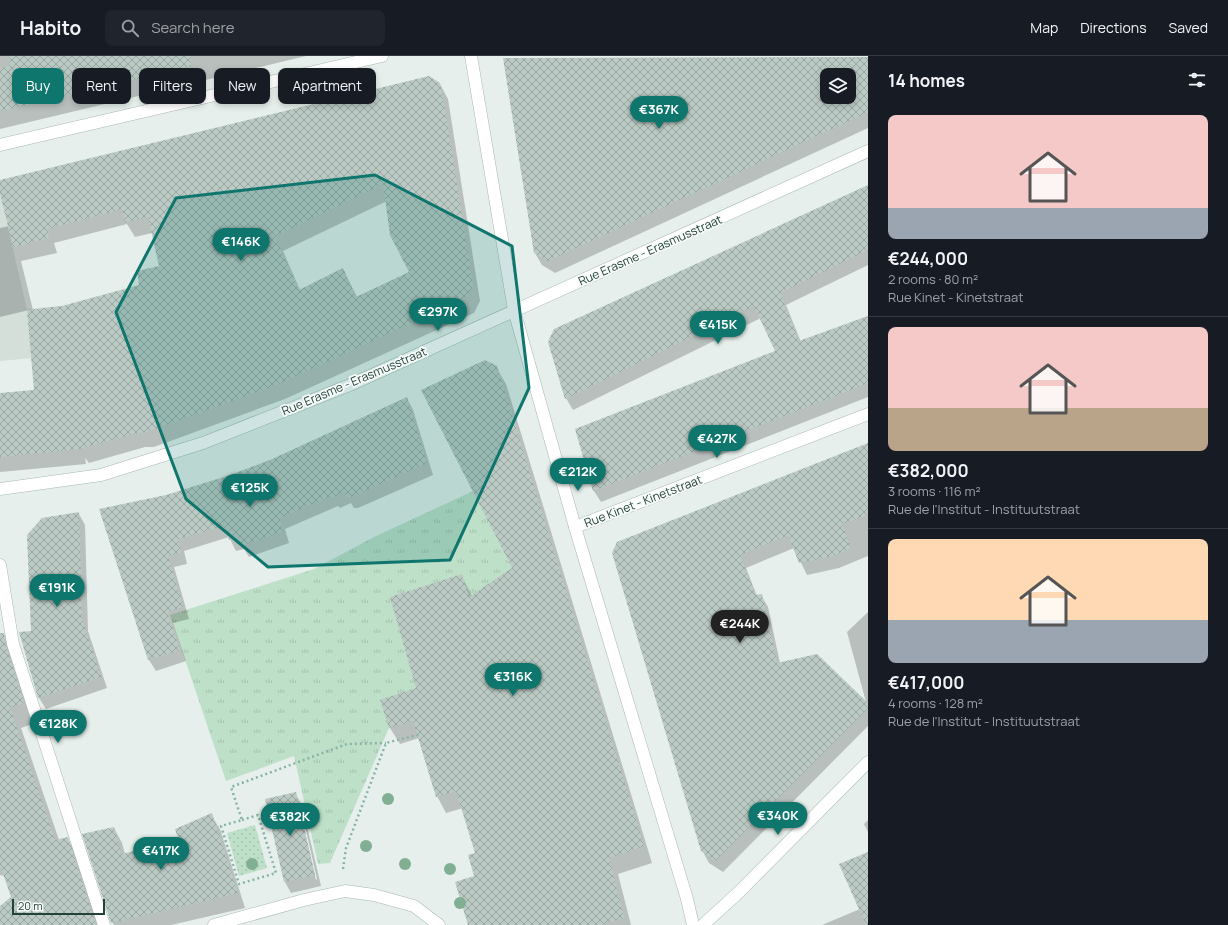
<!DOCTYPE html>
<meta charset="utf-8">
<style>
:root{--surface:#171b24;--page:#20242c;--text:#f1f3f6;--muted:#9ea1a6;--line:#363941;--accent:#0f766e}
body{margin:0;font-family:Manrope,sans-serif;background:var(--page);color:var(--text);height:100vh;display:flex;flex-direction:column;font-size:15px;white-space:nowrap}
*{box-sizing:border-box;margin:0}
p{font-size:13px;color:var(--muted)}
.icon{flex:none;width:22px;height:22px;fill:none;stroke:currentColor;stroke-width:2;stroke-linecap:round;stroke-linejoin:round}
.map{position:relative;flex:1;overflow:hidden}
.panel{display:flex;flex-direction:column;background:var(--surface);width:360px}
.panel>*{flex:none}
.hud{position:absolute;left:12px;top:12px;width:380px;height:36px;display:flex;gap:8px}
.buttons{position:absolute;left:820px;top:12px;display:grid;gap:8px}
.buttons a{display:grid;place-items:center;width:36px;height:36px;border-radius:8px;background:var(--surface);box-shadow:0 2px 6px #0003;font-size:20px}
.scale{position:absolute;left:12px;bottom:10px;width:93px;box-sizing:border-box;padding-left:4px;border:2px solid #24423a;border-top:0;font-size:11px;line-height:14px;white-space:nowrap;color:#24423a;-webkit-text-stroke:3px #f7fbf9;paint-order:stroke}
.price{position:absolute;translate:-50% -34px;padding:0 9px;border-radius:14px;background:var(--accent);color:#fff;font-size:13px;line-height:26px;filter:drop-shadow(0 1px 2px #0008)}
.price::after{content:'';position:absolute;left:50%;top:24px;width:12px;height:9px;margin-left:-6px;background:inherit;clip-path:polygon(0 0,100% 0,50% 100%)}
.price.selected{background:#222;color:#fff}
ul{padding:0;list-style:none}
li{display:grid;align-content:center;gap:8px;height:212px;padding:0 20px}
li+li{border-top:1px solid var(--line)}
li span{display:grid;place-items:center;height:124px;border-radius:8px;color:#555}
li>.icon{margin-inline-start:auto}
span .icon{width:72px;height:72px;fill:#fffc;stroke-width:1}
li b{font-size:17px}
h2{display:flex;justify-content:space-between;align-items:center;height:48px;padding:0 20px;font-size:17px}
.tag{padding:0 14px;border-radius:8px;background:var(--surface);box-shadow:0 2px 6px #0003;font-size:14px;line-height:36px}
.tag.selected{background:var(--accent);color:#fff}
header{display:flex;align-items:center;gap:24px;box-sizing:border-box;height:56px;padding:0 20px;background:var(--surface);border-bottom:1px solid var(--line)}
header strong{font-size:19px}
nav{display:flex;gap:22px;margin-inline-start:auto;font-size:14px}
.search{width:280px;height:36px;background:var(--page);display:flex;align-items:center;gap:10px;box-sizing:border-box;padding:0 14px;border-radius:8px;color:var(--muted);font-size:15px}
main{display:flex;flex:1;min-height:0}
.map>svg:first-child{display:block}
.built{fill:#d4dfda}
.grass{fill:url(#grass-dots)}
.park{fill:url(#park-tufts)}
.shadow{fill:#0003;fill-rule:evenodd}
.building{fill:url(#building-cross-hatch);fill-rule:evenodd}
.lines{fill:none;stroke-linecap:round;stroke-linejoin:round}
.minor-casing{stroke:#a8b8b2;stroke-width:13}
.path{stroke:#86b3a5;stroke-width:2.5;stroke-dasharray:2 3;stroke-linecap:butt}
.minor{stroke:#fff;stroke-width:12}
.tree{fill:#80af93}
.marked{fill:#0f766e;fill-opacity:0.2;stroke:#0f766e;stroke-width:3;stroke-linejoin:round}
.labels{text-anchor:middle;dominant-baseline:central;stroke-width:3.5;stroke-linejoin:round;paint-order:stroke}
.street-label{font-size:12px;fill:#24423a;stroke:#f7fbf9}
</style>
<header>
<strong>Habito</strong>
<div class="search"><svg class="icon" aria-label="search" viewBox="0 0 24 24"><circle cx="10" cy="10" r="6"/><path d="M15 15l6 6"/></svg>Search here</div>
<nav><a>Map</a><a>Directions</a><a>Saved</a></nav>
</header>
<main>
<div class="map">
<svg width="868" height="869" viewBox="0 0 868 869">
<defs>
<pattern id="grass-dots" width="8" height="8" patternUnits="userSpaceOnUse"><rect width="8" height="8" fill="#bfe0c8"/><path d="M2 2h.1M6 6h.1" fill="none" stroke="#a4c1ad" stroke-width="1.8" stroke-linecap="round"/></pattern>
<pattern id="park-tufts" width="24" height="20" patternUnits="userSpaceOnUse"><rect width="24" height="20" fill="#bfe0c8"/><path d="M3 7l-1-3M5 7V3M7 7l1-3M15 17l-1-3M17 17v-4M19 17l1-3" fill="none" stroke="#a4c1ad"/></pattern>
<pattern id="building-cross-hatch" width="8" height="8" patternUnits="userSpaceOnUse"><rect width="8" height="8" fill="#bbcac4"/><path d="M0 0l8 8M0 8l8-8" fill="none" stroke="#98a6a0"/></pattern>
</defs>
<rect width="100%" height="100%" fill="#e6efeb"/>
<path class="built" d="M0,138L27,253L61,250L67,299L0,305Z"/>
<path class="grass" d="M255,769L267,812L239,820L227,777Z"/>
<path class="park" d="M473,435L512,512L415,664L389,672L330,807L318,808L294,700L226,725L170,559L314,513L374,481Z"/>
<g class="shadow">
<path d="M0,0H306L0,73Z"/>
<path d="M868,2V72L555,217L542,209L535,197L504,3ZM827,19H849V41H827Z"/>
<path d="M440,28L448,43L480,245L474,257L285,343L154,391H145L89,407L85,402L86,408L0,416V338L35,334L29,254L0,261V172L9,170L0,134V125ZM387,145L410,217L357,241L343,213L300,234L283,195ZM127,168L135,181L152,177L160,210L140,230L62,251L33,254L21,205L57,197L54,187Z"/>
<path d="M868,130V209L786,249L801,286L868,260V341L601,446L594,435L576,374L776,295L761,262L573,354L566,342Z"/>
<path d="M496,311L506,328L652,807L618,818L631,869H469L477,798L463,752L446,757L437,740L419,682L400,688L390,672L381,644L417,632L461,519L472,540L513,512Z"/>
<path d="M407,342L413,354L433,419L358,452H354L351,447L340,452L338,450L285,473L289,487L249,501L244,493L236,495L229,481L184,495L187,508L174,511L189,563L173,567L186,605L156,615L149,604L100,454L166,440L230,420L271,405Z"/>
<path d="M868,427V500L839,512L807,519L794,492L746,512L757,540L761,539L768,551L780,607L866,646L847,576L868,556V670L723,816L709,807L702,794L613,497Z"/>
<path d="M79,458L85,469L88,575L107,632L46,653L39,642L20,577L32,576Z"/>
<path d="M0,578H3L15,598L35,667L21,672L59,784L67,782L79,802L100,869H0V851L12,842L5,820L0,819Z"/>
<path d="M295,737L302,749L321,830L291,837L285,826ZM298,748H300L317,823L316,824Z"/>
<path d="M211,759L220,773L245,852L171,869H114L112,866L114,772L122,787L125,798L181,785Z"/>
<path d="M868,764V776L864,768Z"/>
<path d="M868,797V869H822L860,853Z"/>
</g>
<g class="building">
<path d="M9,0H190L191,10L0,55V13L11,9Z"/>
<path d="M868,1V56L548,205L534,197L503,2ZM827,19H849V41H827Z"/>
<path d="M429,20L440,27L448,72L473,230L466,242L276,329L146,376L136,377L79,393L78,388V393L0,401V337L34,334L27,254L62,250L139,229L137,215L159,210L148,161L125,166L122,153L47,173L49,182L13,191L0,138V124ZM383,128L390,179L409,216L356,241L343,212L299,234L275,180Z"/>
<path d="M868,129V194L780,237L799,285L868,260V327L593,435L575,373L775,295L754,250L565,343L548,286L554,273Z"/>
<path d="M485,304L497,310L644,790L609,802L624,862L599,869H468L455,826L474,820L468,799L475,797L456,735L436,741L413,665L389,672L380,644L416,632L390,541L462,518L469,541L512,512L421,334Z"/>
<path d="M407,341L427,407L351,441H347L344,436L332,442L331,440L279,462L284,475L241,490L239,481L229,484L224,470L178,483L181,497L168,500L183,551L167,556L180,594L148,604L99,453L166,439L230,419L270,404Z"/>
<path d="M868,387V459L842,468L851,492L832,500L799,507L788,479L740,499L756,539L762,538L777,607L817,598L868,647V652L715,805L701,795L612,497L617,486Z"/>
<path d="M79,456L82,563L101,621L38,642L19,576L31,575L27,479L42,462Z"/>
<path d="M0,577H4L6,590L24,647L10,652L55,784L68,781L96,869H0V850L11,841L0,809Z"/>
<path d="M296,736L315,819L284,826L265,743Z"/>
<path d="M212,757L238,837L111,867L82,778L114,771L121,798L179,785L175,773Z"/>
<path d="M868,796V869H866L839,808Z"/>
</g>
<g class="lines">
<g class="minor-casing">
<g id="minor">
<path d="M471,0L514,254L575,471L687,843L693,869"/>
<path d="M0,89L382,0"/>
<path d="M0,433L101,419L203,387L350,329L868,95"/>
<path d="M575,471L868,358"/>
<path d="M0,509L13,588L104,869"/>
<path d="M214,869L304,844L345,835L374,839L414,850L439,869"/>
<path d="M703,869L738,837L868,706"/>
</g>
</g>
<g class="path">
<path d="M242,764L258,759L276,817L239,828L221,770L242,764L231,731L347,688L386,687"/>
<path d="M343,813L346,792L386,687L421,678"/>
</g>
<use href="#minor" class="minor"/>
</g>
<g class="tree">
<circle cx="388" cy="743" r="6"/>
<circle cx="366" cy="790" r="6"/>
<circle cx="252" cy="808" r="6"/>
<circle cx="405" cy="808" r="6"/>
<circle cx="450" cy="813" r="6"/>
<circle cx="460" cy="847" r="6"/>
</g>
<path class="marked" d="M375,119L512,190L529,332L450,504L268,511L186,443L116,256L176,142Z"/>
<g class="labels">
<g class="street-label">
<text transform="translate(650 194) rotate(-24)">Rue Erasme - Erasmusstraat</text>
<text transform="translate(354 325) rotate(-23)">Rue Erasme - Erasmusstraat</text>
<text transform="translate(643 445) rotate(-21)">Rue Kinet - Kinetstraat</text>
</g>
</g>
</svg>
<div class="buttons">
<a><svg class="icon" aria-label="layers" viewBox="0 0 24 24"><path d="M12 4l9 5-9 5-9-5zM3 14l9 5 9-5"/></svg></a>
</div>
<div class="scale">20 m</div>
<b class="price" style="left:659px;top:74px">€367K</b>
<b class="price" style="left:241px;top:206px">€146K</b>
<b class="price" style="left:438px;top:276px">€297K</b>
<b class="price" style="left:718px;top:289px">€415K</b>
<b class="price" style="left:717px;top:403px">€427K</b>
<b class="price" style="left:578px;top:436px">€212K</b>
<b class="price" style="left:250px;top:452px">€125K</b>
<b class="price" style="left:57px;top:552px">€191K</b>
<b class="price selected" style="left:740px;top:588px">€244K</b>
<b class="price" style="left:513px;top:641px">€316K</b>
<b class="price" style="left:58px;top:688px">€128K</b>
<b class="price" style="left:778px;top:780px">€340K</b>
<b class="price" style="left:290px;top:781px">€382K</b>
<b class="price" style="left:161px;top:815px">€417K</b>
<div class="hud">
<a class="tag selected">Buy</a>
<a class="tag">Rent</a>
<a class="tag">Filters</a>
<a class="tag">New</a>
<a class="tag">Apartment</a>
</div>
</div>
<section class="panel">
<h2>14 homes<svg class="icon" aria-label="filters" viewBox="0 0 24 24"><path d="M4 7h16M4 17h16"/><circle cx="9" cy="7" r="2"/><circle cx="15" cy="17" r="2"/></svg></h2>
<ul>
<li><span style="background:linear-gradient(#f6c9c9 75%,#9aa5b1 0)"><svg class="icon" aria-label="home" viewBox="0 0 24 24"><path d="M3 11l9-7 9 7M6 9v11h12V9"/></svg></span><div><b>€244,000</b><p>2 rooms · 80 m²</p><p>Rue Kinet - Kinetstraat</p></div></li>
<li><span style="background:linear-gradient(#f6c9c9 65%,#b9a48a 0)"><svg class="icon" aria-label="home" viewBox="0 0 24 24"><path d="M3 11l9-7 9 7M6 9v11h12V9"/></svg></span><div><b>€382,000</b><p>3 rooms · 116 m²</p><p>Rue de l'Institut - Instituutstraat</p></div></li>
<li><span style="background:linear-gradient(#ffd9b3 65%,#9aa5b1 0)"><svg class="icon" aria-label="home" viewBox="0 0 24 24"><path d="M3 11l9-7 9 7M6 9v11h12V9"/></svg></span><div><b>€417,000</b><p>4 rooms · 128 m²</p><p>Rue de l'Institut - Instituutstraat</p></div></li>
</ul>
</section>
</main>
